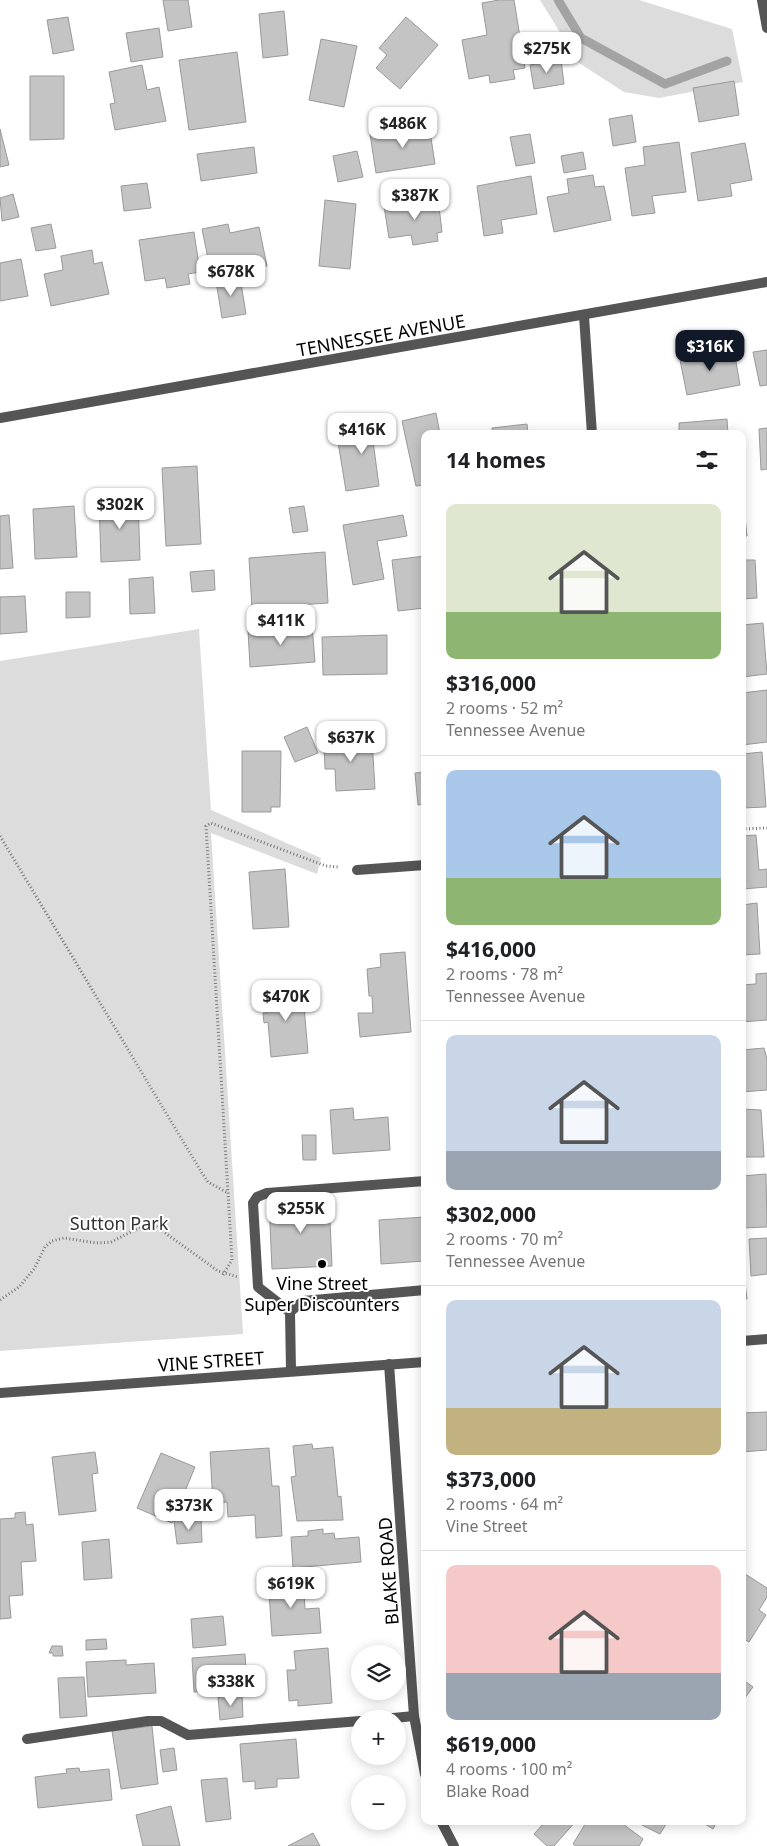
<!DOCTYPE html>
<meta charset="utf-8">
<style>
:root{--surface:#fff;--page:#f2f2f2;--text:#202124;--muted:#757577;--line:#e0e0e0;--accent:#111827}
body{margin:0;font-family:"Noto Sans",sans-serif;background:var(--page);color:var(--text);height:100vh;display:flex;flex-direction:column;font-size:19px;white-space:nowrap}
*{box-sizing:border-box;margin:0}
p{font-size:16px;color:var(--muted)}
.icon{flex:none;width:28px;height:28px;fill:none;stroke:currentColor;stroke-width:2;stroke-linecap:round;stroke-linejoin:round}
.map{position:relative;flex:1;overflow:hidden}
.panel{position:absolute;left:421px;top:430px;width:325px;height:1395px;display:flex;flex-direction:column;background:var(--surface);border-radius:10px;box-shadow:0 2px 12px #0003}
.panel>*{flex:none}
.controls{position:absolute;left:351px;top:1645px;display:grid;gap:10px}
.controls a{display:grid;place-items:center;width:55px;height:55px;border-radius:50%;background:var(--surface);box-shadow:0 2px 12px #0003;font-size:25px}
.price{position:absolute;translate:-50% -42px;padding:0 11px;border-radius:10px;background:#fff;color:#222;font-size:16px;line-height:32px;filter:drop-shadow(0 1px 2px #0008)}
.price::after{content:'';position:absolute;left:50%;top:30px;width:15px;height:11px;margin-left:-8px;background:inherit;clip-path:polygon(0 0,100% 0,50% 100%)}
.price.active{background:var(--accent);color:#fff}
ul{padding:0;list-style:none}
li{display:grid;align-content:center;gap:10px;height:265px;padding:0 25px}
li+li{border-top:1px solid var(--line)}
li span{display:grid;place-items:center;height:155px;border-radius:10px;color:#555}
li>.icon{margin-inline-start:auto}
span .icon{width:90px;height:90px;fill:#fffc;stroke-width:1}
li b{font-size:21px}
h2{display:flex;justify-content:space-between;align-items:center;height:60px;padding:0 25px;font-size:21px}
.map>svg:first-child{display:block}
.green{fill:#dcdcdc}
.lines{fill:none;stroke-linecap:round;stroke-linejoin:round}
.stream{stroke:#a3a3a3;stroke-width:9}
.building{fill:#c4c4c4;stroke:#999}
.path{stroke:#777;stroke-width:3;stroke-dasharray:1 2.5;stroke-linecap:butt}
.service{stroke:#555;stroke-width:10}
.minor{stroke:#555;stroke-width:10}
.tertiary{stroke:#555;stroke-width:10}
.poi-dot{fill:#000;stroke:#fff;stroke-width:2}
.labels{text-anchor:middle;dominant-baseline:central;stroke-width:4;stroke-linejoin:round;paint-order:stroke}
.street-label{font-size:18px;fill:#000;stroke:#fff}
.park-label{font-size:18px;fill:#333;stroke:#fff}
.poi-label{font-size:18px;fill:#000;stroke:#fff}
</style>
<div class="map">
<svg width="767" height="1846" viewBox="0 0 767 1846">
<rect width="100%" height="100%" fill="#fff"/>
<g class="green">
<path d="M540,0H639L732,29L743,82L659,98L624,92L579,63Z"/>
<path d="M199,629L211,810L321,858L317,874L211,833L243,1334L0,1351V661Z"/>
</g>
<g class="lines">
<path class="stream" d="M558,0L581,38L665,84L727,61"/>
</g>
<g class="building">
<path d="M163,0H188L192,27L168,31Z"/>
<path d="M499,0H514L525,68L513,70L515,79L490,83L489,75L469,79L462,40L487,35L482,3Z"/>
<path d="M284,11L288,55L263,58L259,14Z"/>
<path d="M68,17L74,50L53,54L47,20Z"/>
<path d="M406,17L438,45L400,89L376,68L387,55L379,48Z"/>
<path d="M159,28L163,57L131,62L126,33Z"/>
<path d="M321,39L357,46L344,107L309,100Z"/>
<path d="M237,52L246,122L189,130L179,60Z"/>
<path d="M561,60L564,84L534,89L530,65Z"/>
<path d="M142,65L147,90L159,87L166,121L115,130L110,104L115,103L109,72Z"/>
<path d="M30,76H64V139L30,140Z"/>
<path d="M734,81L739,115L699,122L693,88Z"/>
<path d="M632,115L636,142L613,146L609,119Z"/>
<path d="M429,125L435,164L376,173L370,134Z"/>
<path d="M0,129L9,165L0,167Z"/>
<path d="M530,134L535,163L516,166L510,137Z"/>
<path d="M679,142L686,192L652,196L655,213L632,216L625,168L645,165L643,147Z"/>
<path d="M745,143L752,180L730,184L732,196L698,201L691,153Z"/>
<path d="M254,147L257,173L201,181L197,154Z"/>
<path d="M357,151L363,177L338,182L333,156Z"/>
<path d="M583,152L586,169L564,173L561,156Z"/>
<path d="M593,175L595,187L604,186L611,220L554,232L547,197L569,193L567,179Z"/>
<path d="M531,176L537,214L501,220L503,233L484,236L477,186Z"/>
<path d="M147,183L151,208L124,211L121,186Z"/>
<path d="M13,194L19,217L2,221L0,198Z"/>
<path d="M438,198L442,232L437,233L438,241L413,245L411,235L389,238L384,206Z"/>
<path d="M325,200L356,204L350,269L319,266Z"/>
<path d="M51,224L56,248L36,251L31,228Z"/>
<path d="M228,224L230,233L259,227L267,266L212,278L202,229Z"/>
<path d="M194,232L200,272L188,274L190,284L167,288L165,278L145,281L139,240Z"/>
<path d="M92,250L94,264L102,262L109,294L51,306L44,274L63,270L61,256Z"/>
<path d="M21,259L28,296L0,301V263Z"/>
<path d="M240,277L246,314L222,318L216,281Z"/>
<path d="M734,350L740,385L687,395L680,360Z"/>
<path d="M767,350V385L760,386L753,352Z"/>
<path d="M436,413L440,434H425V485L416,486L402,421Z"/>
<path d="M386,419L389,439L373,441L379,486L346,491L338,442L356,439L353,423Z"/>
<path d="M727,419L728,434H679V423Z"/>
<path d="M527,424L528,434H492V428Z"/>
<path d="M767,428V469L761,470L759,429Z"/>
<path d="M197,466L201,544L166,546L162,468Z"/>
<path d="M742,487L747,536H742Z"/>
<path d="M138,498L140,560L101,562L99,500Z"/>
<path d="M74,506L77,557L35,559L33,509Z"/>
<path d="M304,506L308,531L293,533L289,508Z"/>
<path d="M9,515L13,568L0,569V516Z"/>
<path d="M403,515L407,536L377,541L384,579L353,585L343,525Z"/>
<path d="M325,552L328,603L252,608L249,558Z"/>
<path d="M425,556V608L398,611L392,560Z"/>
<path d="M742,560H755L757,598L742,599Z"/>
<path d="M214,570L215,590L192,592L190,572Z"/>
<path d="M153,577L155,613L130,614L129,579Z"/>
<path d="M66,592H90V617L66,618Z"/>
<path d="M25,596L27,632L0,634V597Z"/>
<path d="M763,623L767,674L742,677V625Z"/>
<path d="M312,625L315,662L250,667L248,630Z"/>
<path d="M387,635V674L323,675L322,637Z"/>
<path d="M767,690V742L742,745V693Z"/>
<path d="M307,727L318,753L295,762L284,737Z"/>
<path d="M372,738L375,789L336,791L335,769H325L324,741Z"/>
<path d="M242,751H281L280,807H271V812H242Z"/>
<path d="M762,752L766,807L742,808V754Z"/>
<path d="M425,772V804L418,805L415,773Z"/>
<path d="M756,835L759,870L767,869V887L742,889V836Z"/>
<path d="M285,869L289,927L253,929L249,872Z"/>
<path d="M757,903L760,954L742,955V905Z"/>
<path d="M405,952L411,1032L360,1037L358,1013H373L372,996H369L367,969L381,967L380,954Z"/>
<path d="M767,973V1020L742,1022V985L756,984V974Z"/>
<path d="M298,988L299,995H303L308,1053L271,1057L268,1022L264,1023L263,1013H267L265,991Z"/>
<path d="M764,1048L767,1059V1090L742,1092V1050Z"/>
<path d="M353,1108L354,1120L388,1117L390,1150L333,1154L330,1110Z"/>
<path d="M742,1109L761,1110L764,1157H742Z"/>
<path d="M302,1135H316V1160H303Z"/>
<path d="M766,1174L767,1227L742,1228V1176Z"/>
<path d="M329,1198L332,1266L272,1269L269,1202Z"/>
<path d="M425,1217V1261L381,1264L379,1220Z"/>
<path d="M767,1238V1274L751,1276L749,1239Z"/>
<path d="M742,1258L747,1299L742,1300Z"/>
<path d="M767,1412V1450L742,1452V1413Z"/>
<path d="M312,1444L313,1449L333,1447L338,1497L341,1496L343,1520L297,1521L291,1477L296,1476L293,1446Z"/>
<path d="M269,1448L272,1486H279L282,1536L256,1538L255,1515L228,1517L227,1502L213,1503L210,1452Z"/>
<path d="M95,1452L98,1473L92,1474L96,1511L59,1515L52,1457Z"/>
<path d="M161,1453L195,1467L172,1523L137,1508Z"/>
<path d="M25,1512L26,1525L33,1524L36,1561L21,1562L23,1595L9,1596L11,1618L0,1619V1519L15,1518V1513Z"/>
<path d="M201,1517L202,1542L177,1544L174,1521Z"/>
<path d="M323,1529V1534L334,1533L335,1539L359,1537L361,1562L293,1568L291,1537L308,1536V1531Z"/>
<path d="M109,1539L112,1578L84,1580L82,1542Z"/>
<path d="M742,1572L767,1588V1597L759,1610L766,1615L749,1642L742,1638Z"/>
<path d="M303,1577L305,1609L319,1608L321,1633L272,1636L268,1579Z"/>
<path d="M223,1616L226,1645L193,1648L191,1619Z"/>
<path d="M106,1639L107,1649L86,1650V1640Z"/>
<path d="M52,1646H62L63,1656H53V1653H49Z"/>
<path d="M328,1648L332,1703L298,1706V1700L289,1701L287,1670H296L294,1651Z"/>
<path d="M245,1654L247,1688L194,1692L192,1658Z"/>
<path d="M126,1660V1665L154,1663L156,1693L88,1697L86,1662Z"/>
<path d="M84,1677L87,1716L60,1718L58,1678Z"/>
<path d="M742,1679L753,1687L742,1702Z"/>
<path d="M242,1694L243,1717L220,1720L218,1697Z"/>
<path d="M152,1726L158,1784L121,1789L112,1731Z"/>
<path d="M296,1739L299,1778L277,1779V1787L255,1789V1781L243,1782L240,1744Z"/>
<path d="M174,1748L177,1770L163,1772L160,1750Z"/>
<path d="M79,1768L80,1772L109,1769L112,1800L38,1808L35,1777L67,1773L66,1769Z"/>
<path d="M227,1778L231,1819L206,1822L201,1780Z"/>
<path d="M171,1806L180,1846H143L136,1815Z"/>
<path d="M542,1821H576L554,1846H547L534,1834L544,1823Z"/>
<path d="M587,1821H619L643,1839L639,1846H576L573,1844Z"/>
<path d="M645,1821H668L660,1834L642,1825Z"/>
<path d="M700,1821H717L713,1829Z"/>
<path d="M313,1833L320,1846H288Z"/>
</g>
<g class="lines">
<g class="path">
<path d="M742,829L767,828"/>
<path d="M0,836L202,1173L208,1182L228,1193"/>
<path d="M223,1275L232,1260L206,826L211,823L326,866L339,867"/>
<path d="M0,1300L19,1287L34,1269L45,1247L52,1241L64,1238L96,1243L111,1242L141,1227H157L218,1271L238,1277"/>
</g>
<g class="service">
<path d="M290,1312L258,1287L253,1203L257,1197L267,1193L425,1181"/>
<path d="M291,1371L290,1312L303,1301L425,1290"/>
<path d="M383,1719L414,1716"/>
<path d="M27,1739L148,1721H161L188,1735L360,1721"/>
</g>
<g class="minor">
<path d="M357,870L425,865"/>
<path d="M742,1341L767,1339"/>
<path d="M389,1364L414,1716L425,1774"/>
<path d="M441,1821L454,1846"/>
</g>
<g class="tertiary">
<path d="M762,0L767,28"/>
<path d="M584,316L592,434"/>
<path d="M0,418L767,282"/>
<path d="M0,1393L425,1362"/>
</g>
</g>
<circle class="poi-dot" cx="322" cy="1264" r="5"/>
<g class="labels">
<g class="street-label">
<text transform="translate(381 335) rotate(-10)">TENNESSEE AVENUE</text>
<text transform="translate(211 1361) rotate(-4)">VINE STREET</text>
<text transform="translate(388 1571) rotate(-94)">BLAKE ROAD</text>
</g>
<g class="park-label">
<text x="119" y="1223">Sutton Park</text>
</g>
<g class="poi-label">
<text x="322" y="1283">Vine Street<tspan x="322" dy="21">Super Discounters</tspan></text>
</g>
</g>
</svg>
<div class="controls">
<a><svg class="icon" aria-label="layers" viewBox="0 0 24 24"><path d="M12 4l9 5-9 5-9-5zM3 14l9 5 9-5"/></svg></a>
<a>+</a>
<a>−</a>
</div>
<b class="price" style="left:547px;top:74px">$275K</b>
<b class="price" style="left:403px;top:149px">$486K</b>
<b class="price" style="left:415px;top:221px">$387K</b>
<b class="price" style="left:231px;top:297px">$678K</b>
<b class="price active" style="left:710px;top:372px">$316K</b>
<b class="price" style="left:362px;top:455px">$416K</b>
<b class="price" style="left:120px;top:530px">$302K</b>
<b class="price" style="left:281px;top:646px">$411K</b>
<b class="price" style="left:351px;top:763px">$637K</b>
<b class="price" style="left:286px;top:1022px">$470K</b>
<b class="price" style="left:301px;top:1234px">$255K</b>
<b class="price" style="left:189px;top:1531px">$373K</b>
<b class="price" style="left:291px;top:1609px">$619K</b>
<b class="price" style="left:231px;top:1707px">$338K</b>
<section class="panel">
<h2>14 homes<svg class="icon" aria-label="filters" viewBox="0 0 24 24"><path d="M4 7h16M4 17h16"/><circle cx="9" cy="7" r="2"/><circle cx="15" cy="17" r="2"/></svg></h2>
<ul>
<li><span style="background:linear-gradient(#dfe7d0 70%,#8fb573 0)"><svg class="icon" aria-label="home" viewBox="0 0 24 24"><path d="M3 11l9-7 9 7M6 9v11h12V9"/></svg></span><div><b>$316,000</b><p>2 rooms · 52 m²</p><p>Tennessee Avenue</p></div></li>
<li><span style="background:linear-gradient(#a9c7e8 70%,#8fb573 0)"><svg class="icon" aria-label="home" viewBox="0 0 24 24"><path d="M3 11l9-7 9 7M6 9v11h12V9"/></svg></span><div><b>$416,000</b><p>2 rooms · 78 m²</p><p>Tennessee Avenue</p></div></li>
<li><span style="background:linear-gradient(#c9d6e8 75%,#9aa5b1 0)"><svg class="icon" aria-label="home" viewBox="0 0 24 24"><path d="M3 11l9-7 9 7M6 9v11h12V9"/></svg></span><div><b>$302,000</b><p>2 rooms · 70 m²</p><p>Tennessee Avenue</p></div></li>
<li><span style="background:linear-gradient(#c9d6e8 70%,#c2b280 0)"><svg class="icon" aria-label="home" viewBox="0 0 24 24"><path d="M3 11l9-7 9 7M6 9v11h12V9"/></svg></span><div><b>$373,000</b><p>2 rooms · 64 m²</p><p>Vine Street</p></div></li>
<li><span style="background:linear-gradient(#f6c9c9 70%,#9aa5b1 0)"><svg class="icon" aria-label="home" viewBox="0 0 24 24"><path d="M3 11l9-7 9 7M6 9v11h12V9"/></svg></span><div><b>$619,000</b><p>4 rooms · 100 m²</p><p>Blake Road</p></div></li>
</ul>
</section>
</div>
